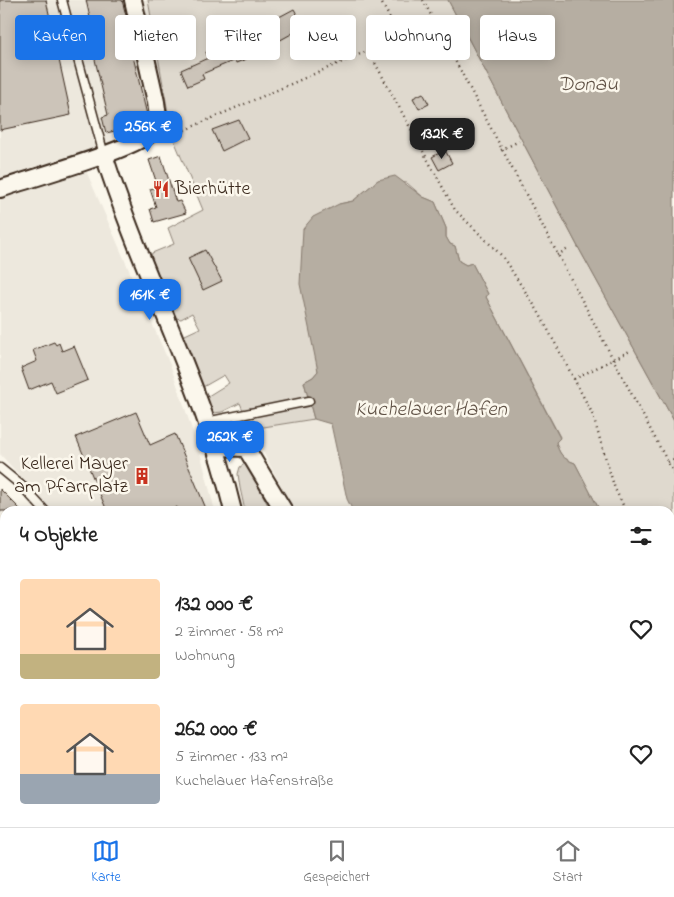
<!DOCTYPE html>
<html lang="de">
<meta charset="utf-8">
<style>
:root{--surface:#fff;--page:#f2f2f2;--text:#222;--muted:#767676;--line:#e0e0e0;--accent:#1a73e8}
body{margin:0;font-family:"Indie Flower",sans-serif;background:var(--page);color:var(--text);height:100vh;display:flex;flex-direction:column;font-size:19px;white-space:nowrap}
*{box-sizing:border-box;margin:0}
p{font-size:16px;color:var(--muted)}
.icon{flex:none;width:28px;height:28px;fill:none;stroke:currentColor;stroke-width:2;stroke-linecap:round;stroke-linejoin:round}
.map{position:relative;flex:1;overflow:hidden}
.side{position:absolute;left:0px;top:506px;width:675px;height:321px;display:flex;flex-direction:column;background:var(--surface);border-radius:15px 15px 0 0;box-shadow:0 2px 12px #0003}
.side>*{flex:none}
.guide{position:absolute;left:15px;top:15px;width:645px;height:45px;display:flex;gap:10px}
.price{position:absolute;translate:-50% -42px;padding:0 11px;border-radius:10px;background:var(--accent);color:#fff;font-size:16px;line-height:32px;filter:drop-shadow(0 1px 2px #0008)}
.price::after{content:'';position:absolute;left:50%;top:30px;width:15px;height:11px;margin-left:-8px;background:inherit;clip-path:polygon(0 0,100% 0,50% 100%)}
.price.active{background:#222;color:#fff}
ul{padding:0;list-style:none}
li{display:flex;align-items:center;gap:15px;height:125px;padding:0 20px}
li span{display:grid;place-items:center;flex:none;width:140px;height:100px;border-radius:5px;color:#555}
li>.icon{margin-inline-start:auto}
span .icon{width:60px;height:60px;fill:#fffc;stroke-width:1}
li b{font-size:21px}
h2{display:flex;justify-content:space-between;align-items:center;height:60px;padding:0 20px;font-size:21px}
.tag{padding:0 18px;border-radius:5px;background:var(--surface);box-shadow:0 2px 12px #0003;font-size:18px;line-height:45px}
.tag.active{background:var(--accent);color:#fff}
.tabs{display:flex;justify-content:space-around;align-items:center;height:70px;border-top:1px solid var(--line);background:var(--surface);font-size:14px;color:var(--muted)}
.tabs a{display:grid;justify-items:center;gap:2px}
.tabs .active{color:var(--accent)}
.map>svg:first-child{display:block}
.built{fill:#ede8dd}
.green{fill:#dfd9ce;stroke:#8d8276}
.water{fill:#b6aea2;stroke:#85796d}
.building{fill:#ccc4b9;stroke:#3b2a1e}
.lines{fill:none;stroke-linecap:round;stroke-linejoin:round}
.service-casing{stroke:#3b2a1e;stroke-width:11}
.minor-casing{stroke:#3b2a1e;stroke-width:20}
.path{stroke:#3b2a1e;stroke-width:2.5;stroke-dasharray:1 4;stroke-linecap:butt}
.service{stroke:#fbf7ec;stroke-width:8}
.minor{stroke:#fbf7ec;stroke-width:16}
.rail{stroke:#3b2a1e;stroke-width:4;stroke-dasharray:8 4;stroke-linecap:butt}
.labels{text-anchor:middle;dominant-baseline:central;stroke-width:5;stroke-linejoin:round;paint-order:stroke}
.poi-label{font-size:20px;fill:#3b2a1e;stroke:#fbf7ec;text-anchor:start}
.water-label{font-size:21px;font-style:italic;fill:#605246;stroke:#fbf7ec}
</style>
<div class="map">
<svg width="674" height="827" viewBox="0 0 674 827">
<rect width="100%" height="100%" fill="#fbf7ec"/>
<filter id="ink" filterUnits="userSpaceOnUse"><feTurbulence type="fractalNoise" baseFrequency=".02" numOctaves="2"/><feDisplacementMap in="SourceGraphic" scale="10" xChannelSelector="R" yChannelSelector="G"/><feConvolveMatrix kernelMatrix="1 2 1 2 8 2 1 2 1" color-interpolation-filters="sRGB"/></filter>
<g filter="url(#ink)">
<g class="built">
<path d="M0,0H148L172,135L84,166L171,367L201,456L215,511H52L0,454Z"/>
<path d="M314,419L331,423L347,499L353,511H294L251,429Z"/>
</g>
<g class="green">
<path d="M148,0H448L577,245L674,421V649L670,641V511H600L575,463C563,459 559,454 556,442L560,437L486,297L488,294L472,263L466,265L459,261L455,246L450,244L446,237V228L435,202L423,197L407,183L378,180L353,201L339,204L316,357L318,371L313,377L304,382L314,419L251,429L240,403L222,412L213,413L206,403L208,396L229,383L224,375L203,387L200,384L184,339L185,335L200,328L192,313L181,319L176,318L151,257L152,253L174,244L168,228L203,210L172,135Z"/>
<path d="M246,463L271,511H245L240,488L238,474L240,467Z"/>
</g>
<g class="water">
<path d="M448,0H674V421L577,245Z"/>
<path d="M395,176L423,197L435,202L446,228V237L450,244L455,246L459,261L466,265L472,263L488,294L486,297L560,438L556,442C559,454 563,459 575,463L600,511H353L347,499L331,424L314,419L304,382L313,377L318,371L300,284L303,229L313,217L339,204L353,201L378,180Z"/>
<path d="M670,641L674,649V827H521L518,823L670,822Z"/>
</g>
<g class="building">
<path d="M0,0H46L71,115L0,130Z"/>
<path d="M86,0H122L129,27H126L148,119L146,124L106,133L102,117L108,115L93,51L87,52L83,38L88,36L85,23L91,22Z"/>
<path d="M294,9L304,27L275,43L266,24Z"/>
<path d="M246,33L256,55L236,63L235,60L202,74L204,79L188,86L181,70L208,58L206,52Z"/>
<path d="M423,93L429,104L419,109L413,98Z"/>
<path d="M239,120L248,138L222,151L212,130Z"/>
<path d="M445,150L452,163L439,170L432,157Z"/>
<path d="M161,156L176,202L180,201L186,213L154,222L150,209L156,207L150,189L158,187L149,160Z"/>
<path d="M205,250L222,281L203,290L188,258Z"/>
<path d="M54,342L56,345L59,343L62,351L74,346L88,380L56,393L51,381L29,390L21,368L37,361L33,350Z"/>
<path d="M136,412L150,445L175,434L207,511H179L177,507L168,511H107L76,437Z"/>
<path d="M0,489L22,511H0Z"/>
</g>
<g class="lines">
<g class="service-casing">
<g id="service">
<path d="M62,0L104,155"/>
<path d="M206,422L309,401"/>
<path d="M0,468L22,486L45,511"/>
<path d="M265,822L268,827"/>
</g>
</g>
<g class="minor-casing">
<g id="minor">
<path d="M104,155C142,275 204,388 233,511"/>
<path d="M0,189C28,179 142,148 155,129C160,121 157,111 156,102L133,0"/>
<path d="M215,447L246,448L284,511"/>
<path d="M310,822L312,827"/>
</g>
</g>
<g class="path">
<path d="M423,0L674,474"/>
<path d="M446,45L462,38"/>
<path d="M368,50L455,210L502,256L538,311L592,413L615,489L626,511"/>
<path d="M170,132H180L381,45L391,34L390,18L380,0"/>
<path d="M501,150L519,141"/>
<path d="M557,255L570,248"/>
<path d="M574,379L632,350"/>
<path d="M668,462L674,459"/>
<path d="M670,594L674,601"/>
<path d="M387,822V827"/>
<path d="M483,822L484,827"/>
</g>
<use href="#service" class="service"/>
<use href="#minor" class="minor"/>
<g class="rail">
<path d="M0,735L5,742"/>
<path d="M0,751L5,758"/>
<path d="M49,822L52,827"/>
<path d="M60,822L63,827"/>
</g>
</g>
</g>
<defs>
<g id="restaurant-bare" transform="scale(1.35)"><path d="M-5-6h1v4h1v-4h1v4h1v-4h1v5L-1.5 .5V6h-2V.5L-5-1ZM5-6V6H3V1.5H1.5Q1.5-4 5-6Z" fill="#c8321e" stroke="#fbf7ec" stroke-width="2.5" paint-order="stroke"/></g>
<g id="building-bare" transform="scale(1.35)"><path d="M-4-6H4V6H1V3H-1V6H-4ZM-2.5-4.3h1.7v1.8h-1.7ZM.8-4.3h1.7v1.8H.8ZM-2.5-1h1.7V.8h-1.7ZM.8-1h1.7V.8H.8Z" fill="#c8321e" stroke="#fbf7ec" stroke-width="2.5" paint-order="stroke"/></g>
</defs>
<g fill-rule="evenodd">
<use href="#restaurant-bare" x="161" y="189"/>
<use href="#building-bare" x="142" y="476"/>
</g>
<g class="labels">
<g class="poi-label">
<text x="175" y="189">Bierhütte</text>
<text x="128" y="464" text-anchor="end">Kellerei Mayer<tspan x="128" dy="23">am Pfarrplatz</tspan></text>
</g>
<g class="water-label">
<text x="588" y="85">Donau</text>
<text x="431" y="410">Kuchelauer Hafen</text>
</g>
</g>
</svg>
<b class="price" style="left:148px;top:153px">256K €</b>
<b class="price active" style="left:442px;top:160px">132K €</b>
<b class="price" style="left:150px;top:321px">161K €</b>
<b class="price" style="left:230px;top:463px">262K €</b>
<div class="guide">
<a class="tag active">Kaufen</a>
<a class="tag">Mieten</a>
<a class="tag">Filter</a>
<a class="tag">Neu</a>
<a class="tag">Wohnung</a>
<a class="tag">Haus</a>
</div>
<section class="side">
<h2>4 Objekte<svg class="icon" aria-label="filters" viewBox="0 0 24 24"><path d="M4 7h16M4 17h16"/><circle cx="9" cy="7" r="2"/><circle cx="15" cy="17" r="2"/></svg></h2>
<ul>
<li><span style="background:linear-gradient(#ffd9b3 75%,#c2b280 0)"><svg class="icon" aria-label="home" viewBox="0 0 24 24"><path d="M3 11l9-7 9 7M6 9v11h12V9"/></svg></span><div><b>132 000 €</b><p>2 Zimmer · 58 m²</p><p>Wohnung</p></div><svg class="icon" aria-label="heart" viewBox="0 0 24 24"><path d="M12 20l-8-8c-3-5 5-10 8-4 3-6 11-1 8 4z"/></svg></li>
<li><span style="background:linear-gradient(#ffd9b3 70%,#9aa5b1 0)"><svg class="icon" aria-label="home" viewBox="0 0 24 24"><path d="M3 11l9-7 9 7M6 9v11h12V9"/></svg></span><div><b>262 000 €</b><p>5 Zimmer · 133 m²</p><p>Kuchelauer Hafenstraße</p></div><svg class="icon" aria-label="heart" viewBox="0 0 24 24"><path d="M12 20l-8-8c-3-5 5-10 8-4 3-6 11-1 8 4z"/></svg></li>
</ul>
</section>
</div>
<nav class="tabs">
<a class="active"><svg class="icon" aria-label="map" viewBox="0 0 24 24"><path d="M3 6l6-2 6 2 6-2v14l-6 2-6-2-6 2zM9 4v14M15 6v14"/></svg>Karte</a>
<a><svg class="icon" aria-label="saved" viewBox="0 0 24 24"><path d="M7 4h10v16l-5-4-5 4z"/></svg>Gespeichert</a>
<a><svg class="icon" aria-label="home" viewBox="0 0 24 24"><path d="M3 11l9-7 9 7M6 9v11h12V9"/></svg>Start</a>
</nav>
